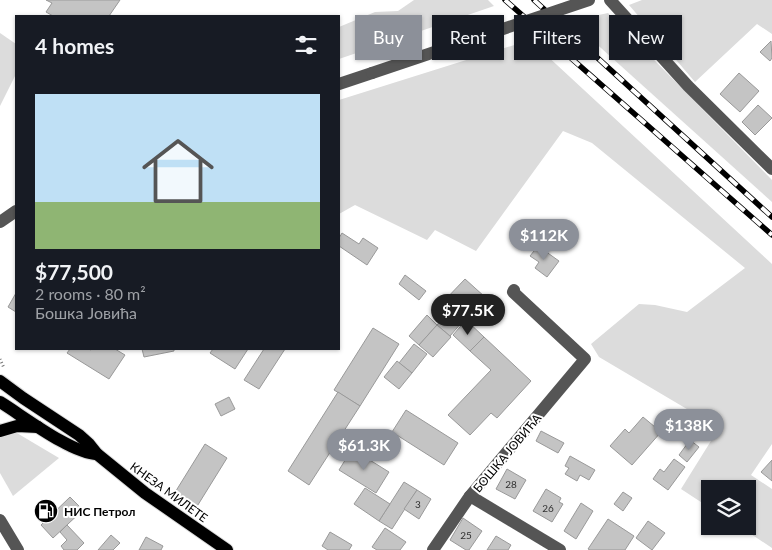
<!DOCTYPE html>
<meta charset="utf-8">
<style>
:root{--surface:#171b24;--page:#20242c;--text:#f1f3f6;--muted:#9ea1a6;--accent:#8c9099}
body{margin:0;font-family:Lato,sans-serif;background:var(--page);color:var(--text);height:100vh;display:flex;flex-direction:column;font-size:19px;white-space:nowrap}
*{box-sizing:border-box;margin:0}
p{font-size:16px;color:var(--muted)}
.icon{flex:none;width:28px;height:28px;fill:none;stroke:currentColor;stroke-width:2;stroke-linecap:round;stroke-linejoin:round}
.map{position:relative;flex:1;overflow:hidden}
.panel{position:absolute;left:15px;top:15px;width:325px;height:335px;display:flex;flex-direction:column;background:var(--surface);border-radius:0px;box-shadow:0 1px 4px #0004}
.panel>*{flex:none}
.banner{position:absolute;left:355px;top:15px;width:341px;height:45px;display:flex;gap:10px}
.buttons{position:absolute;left:701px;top:480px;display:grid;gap:10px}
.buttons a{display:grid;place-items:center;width:55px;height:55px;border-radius:0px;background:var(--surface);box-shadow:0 1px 4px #0004;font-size:25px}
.price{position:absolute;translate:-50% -42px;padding:0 11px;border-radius:18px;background:var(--accent);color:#fff;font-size:16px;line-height:32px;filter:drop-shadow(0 1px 2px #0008)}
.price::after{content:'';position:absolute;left:50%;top:30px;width:15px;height:11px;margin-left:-8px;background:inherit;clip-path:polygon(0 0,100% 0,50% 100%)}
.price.active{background:#222;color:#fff}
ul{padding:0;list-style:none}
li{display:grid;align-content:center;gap:10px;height:265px;padding:0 20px}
li span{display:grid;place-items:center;height:155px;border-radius:0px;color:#555}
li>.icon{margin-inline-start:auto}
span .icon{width:90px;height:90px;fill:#fffc;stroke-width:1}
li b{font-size:21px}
h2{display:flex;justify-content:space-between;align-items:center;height:60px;padding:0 20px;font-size:21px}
.chip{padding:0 18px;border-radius:0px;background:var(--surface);box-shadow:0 1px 4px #0004;font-size:18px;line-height:45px}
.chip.active{background:var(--accent);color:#fff}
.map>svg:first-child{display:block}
.green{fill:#dcdcdc}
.building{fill:#c4c4c4;stroke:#999}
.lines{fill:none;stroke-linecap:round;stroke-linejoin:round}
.major-casing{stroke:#dbdbdb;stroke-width:14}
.path{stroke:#777;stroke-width:3;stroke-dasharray:1 2.5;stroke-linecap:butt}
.minor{stroke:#555;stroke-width:12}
.major{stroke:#000;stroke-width:12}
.rail-casing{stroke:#000;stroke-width:5.5}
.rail{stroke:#fff;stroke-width:4;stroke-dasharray:11;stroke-linecap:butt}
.minor-bridge{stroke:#555;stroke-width:12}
.labels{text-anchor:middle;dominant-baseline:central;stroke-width:4;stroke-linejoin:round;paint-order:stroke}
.number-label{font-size:10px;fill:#313131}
.street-label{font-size:12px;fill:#000;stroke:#fff}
.poi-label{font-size:12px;font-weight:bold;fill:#000;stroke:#fff;text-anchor:start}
</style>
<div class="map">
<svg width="772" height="550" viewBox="0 0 772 550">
<rect width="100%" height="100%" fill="#fff"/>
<g class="green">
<path d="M414,0H488L494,6L339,59V27L375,12L398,11Z"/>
<path d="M642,0H772V34L757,24L695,82L629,5Z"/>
<path d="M608,13L772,180V202L571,21Z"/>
<path d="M0,33L16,44V74L0,106Z"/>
<path d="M530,40L772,264V444L751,475L772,489V548L739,526H748V489H710V508L681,489L719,428L599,357L591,344L639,304L655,305L687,312L745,268L592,143L563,131L476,251L435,230L427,240L355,205L339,214V100Z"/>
<path d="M0,423L59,458L13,496L0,473Z"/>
</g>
<g class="building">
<path d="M46,0H120L109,16H53L46,12L52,3Z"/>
<path d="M771,41L772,58L770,61L760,52Z"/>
<path d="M739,73L759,91L740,112L720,94Z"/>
<path d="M758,105L772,118L755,135L742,122Z"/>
<path d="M342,233L359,244L363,238L378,248L367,265L339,246V238Z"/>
<path d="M538,246L559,261L547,277L535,268L539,262L530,256Z"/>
<path d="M405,275L426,291L419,300L399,284Z"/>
<path d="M465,279L485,297L463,321L443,302Z"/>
<path d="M16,293V312L8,307Z"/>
<path d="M451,310L463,321L450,336L437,325Z"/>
<path d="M427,315L437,325L419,345L409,336Z"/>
<path d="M466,320L484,337L470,351L453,335Z"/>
<path d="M437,325L451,337L433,357L419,345Z"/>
<path d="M373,328L399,344L360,406L334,390Z"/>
<path d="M484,337L531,381L497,418L491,413L470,435L448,415L491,370L470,351Z"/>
<path d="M414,344L427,354L412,373L399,363Z"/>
<path d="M70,349H88L91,350L92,349H115L125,355L109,379L67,353Z"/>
<path d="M142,349H174V351L144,357Z"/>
<path d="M213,349H248L235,369L210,353Z"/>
<path d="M264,349H285L259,389L244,380Z"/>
<path d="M397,361L412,373L399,389L384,377Z"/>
<path d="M338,392L360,406L309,485L288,471Z"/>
<path d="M229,397L235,409L221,416L215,404Z"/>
<path d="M406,410L458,443L444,465L392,432Z"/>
<path d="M643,417L661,432L632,465L610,446L625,429L629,433Z"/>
<path d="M541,431L564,443L558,453L536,441Z"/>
<path d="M690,440L699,447L687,462L679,455Z"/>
<path d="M205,444L227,458L196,508L174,494Z"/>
<path d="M352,449L389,472L376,493L339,470Z"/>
<path d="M570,456L595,470L589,480L580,475L577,481L565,474L569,468L565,466Z"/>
<path d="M674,459L685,467L668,490L653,479L660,469L664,472Z"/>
<path d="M772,460V481L761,472Z"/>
<path d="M507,469L526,480L515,499L496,489Z"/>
<path d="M404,482L417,490L392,529L379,521Z"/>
<path d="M365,488L390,504L379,521L354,504Z"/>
<path d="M546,489L561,498L559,502L563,504L552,522L533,511Z"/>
<path d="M417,490L431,499L419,519L404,509Z"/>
<path d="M623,492L632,498L623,511L614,504Z"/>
<path d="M70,497L83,510L53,538L41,525Z"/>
<path d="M581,503L593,511L576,539L564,531Z"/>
<path d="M463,518L482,531L469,550H466L450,540Z"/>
<path d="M608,519L634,536L625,550H590L588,549Z"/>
<path d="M648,521L665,533L652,550L636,538Z"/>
<path d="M67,525L84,543L77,550H64L61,546L67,540L60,532Z"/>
<path d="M385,528L406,542L400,550H377L372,547Z"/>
<path d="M330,532L352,545L349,550H328L322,546Z"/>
<path d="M111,535L120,543L113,550H98Z"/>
<path d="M496,536L511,545L508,550H487Z"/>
<path d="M146,537L163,546L161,550H139Z"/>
</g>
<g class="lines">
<g class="major-casing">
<g id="major">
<path d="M0,381L23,398L79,435L89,444L97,454L145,493L227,550"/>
<path d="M0,402C23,416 72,454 97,454"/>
<path d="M0,431L17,426L38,427"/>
</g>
</g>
<path class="path" d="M0,359L4,368"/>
<g class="minor">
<path d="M610,0L688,86L772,169"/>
<path d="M339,84L372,73"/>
<path d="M0,222L16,211"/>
<path d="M470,496L560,550"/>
<path d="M0,520L18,550"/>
<path d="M433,550L470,496L585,359L513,292L514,290"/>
</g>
<use href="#major" class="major"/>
<g class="rail-casing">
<g id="rail">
<path d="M505,0L772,235"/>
<path d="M534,0L772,217"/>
</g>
</g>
<use href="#rail" class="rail"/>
<path class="minor-bridge" d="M372,73L589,0"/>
</g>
<defs>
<g id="fuel-disc" transform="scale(1.25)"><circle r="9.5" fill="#000" stroke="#fff"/><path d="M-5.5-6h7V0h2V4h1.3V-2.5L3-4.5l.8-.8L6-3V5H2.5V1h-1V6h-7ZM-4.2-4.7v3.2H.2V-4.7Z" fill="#fff"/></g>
</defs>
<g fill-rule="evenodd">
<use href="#fuel-disc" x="46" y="511"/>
</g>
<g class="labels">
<g class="number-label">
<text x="511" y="484">28</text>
<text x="418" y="504">3</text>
<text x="548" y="508">26</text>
<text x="466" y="535">25</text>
</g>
<g class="street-label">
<text transform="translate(507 453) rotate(-50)">БОШКА ЈОВИЋА</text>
<text transform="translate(169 492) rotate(36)">КНЕЗА МИЛЕТЕ</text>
</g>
<g class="poi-label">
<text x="64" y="511">НИС Петрол</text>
</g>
</g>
</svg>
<div class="buttons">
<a><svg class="icon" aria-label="layers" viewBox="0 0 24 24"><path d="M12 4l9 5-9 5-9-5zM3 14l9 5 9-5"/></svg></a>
</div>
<b class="price" style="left:544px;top:261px">$112K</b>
<b class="price active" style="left:468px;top:336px">$77.5K</b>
<b class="price" style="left:689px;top:451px">$138K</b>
<b class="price" style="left:364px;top:471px">$61.3K</b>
<div class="banner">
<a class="chip active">Buy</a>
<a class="chip">Rent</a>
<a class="chip">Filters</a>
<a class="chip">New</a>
</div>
<section class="panel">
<h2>4 homes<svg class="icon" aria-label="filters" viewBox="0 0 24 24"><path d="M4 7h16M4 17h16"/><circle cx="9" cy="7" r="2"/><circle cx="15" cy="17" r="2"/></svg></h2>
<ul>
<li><span style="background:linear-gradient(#bfe0f5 70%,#8fb573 0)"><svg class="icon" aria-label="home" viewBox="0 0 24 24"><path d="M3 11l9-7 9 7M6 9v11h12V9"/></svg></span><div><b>$77,500</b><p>2 rooms · 80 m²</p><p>Бошка Јовића</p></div></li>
</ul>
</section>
</div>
